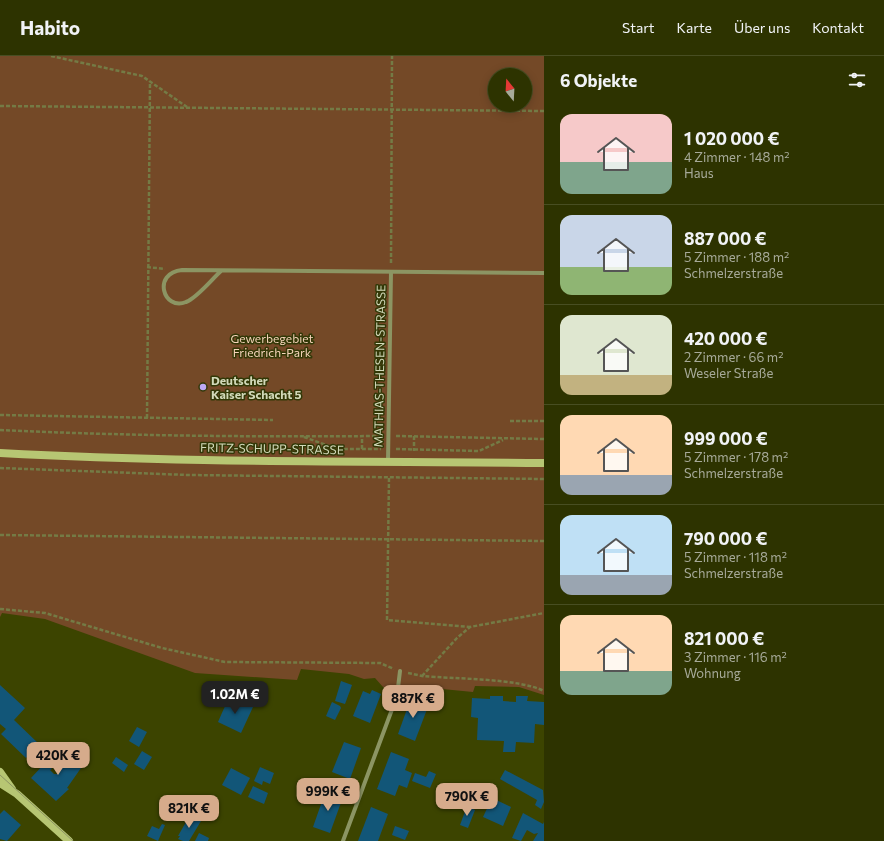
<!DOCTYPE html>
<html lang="de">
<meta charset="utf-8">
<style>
:root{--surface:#2d3300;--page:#353b0a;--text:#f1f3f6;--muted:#a7aa99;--line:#484e22;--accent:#d6ab8b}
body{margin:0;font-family:Commissioner,sans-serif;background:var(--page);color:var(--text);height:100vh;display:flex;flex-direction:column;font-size:15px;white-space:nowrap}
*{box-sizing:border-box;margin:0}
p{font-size:13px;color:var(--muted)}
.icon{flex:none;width:22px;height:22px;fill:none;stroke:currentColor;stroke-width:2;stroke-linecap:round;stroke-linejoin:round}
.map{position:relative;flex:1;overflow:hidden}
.side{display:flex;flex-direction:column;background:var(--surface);width:340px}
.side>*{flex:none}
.needle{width:26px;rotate:342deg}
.controls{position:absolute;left:488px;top:12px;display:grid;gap:8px}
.controls a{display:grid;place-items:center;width:44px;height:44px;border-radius:50%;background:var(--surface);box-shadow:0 2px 10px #0003,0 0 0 1px var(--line);font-size:20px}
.price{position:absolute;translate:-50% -34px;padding:0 9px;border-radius:8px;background:var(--accent);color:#111;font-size:13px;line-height:26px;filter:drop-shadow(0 1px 2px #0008)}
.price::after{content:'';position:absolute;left:50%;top:24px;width:12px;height:9px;margin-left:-6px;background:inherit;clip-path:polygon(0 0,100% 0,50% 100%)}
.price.current{background:#222;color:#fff}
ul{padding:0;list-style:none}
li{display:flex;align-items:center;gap:12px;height:100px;padding:0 16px}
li+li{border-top:1px solid var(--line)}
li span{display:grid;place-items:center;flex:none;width:112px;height:80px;border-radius:12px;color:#555}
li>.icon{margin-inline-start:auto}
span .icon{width:48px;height:48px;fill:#fffc;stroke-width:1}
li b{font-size:17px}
h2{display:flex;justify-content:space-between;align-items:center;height:48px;padding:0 16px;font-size:17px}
header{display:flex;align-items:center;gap:24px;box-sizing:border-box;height:56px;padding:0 20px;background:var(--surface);border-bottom:1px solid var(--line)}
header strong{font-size:19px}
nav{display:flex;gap:22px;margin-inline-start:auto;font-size:14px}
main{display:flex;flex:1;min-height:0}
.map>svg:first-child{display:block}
.green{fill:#744927;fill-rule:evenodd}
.building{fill:#125678}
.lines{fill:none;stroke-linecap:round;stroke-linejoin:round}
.path{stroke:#747b45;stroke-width:2.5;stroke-dasharray:4 2;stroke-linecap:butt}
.street{stroke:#8c9563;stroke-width:4}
.secondary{stroke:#b7c673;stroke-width:8}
.tram{stroke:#8d9463;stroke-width:1}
.poi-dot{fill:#bea9f4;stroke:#323807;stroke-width:1.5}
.labels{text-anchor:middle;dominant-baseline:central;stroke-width:3;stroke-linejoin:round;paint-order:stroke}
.park-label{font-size:12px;fill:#f7d4bb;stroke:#323807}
.street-label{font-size:12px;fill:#d2d9b9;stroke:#323807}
.poi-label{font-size:12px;font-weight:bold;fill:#d2d9b9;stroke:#323807;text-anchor:start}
</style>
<header>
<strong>Habito</strong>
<nav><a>Start</a><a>Karte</a><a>Über uns</a><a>Kontakt</a></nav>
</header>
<main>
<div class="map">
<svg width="544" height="785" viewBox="0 0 544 785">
<rect width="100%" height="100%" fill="#3c4400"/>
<path class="green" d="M0,0H544V639L519,631L475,630L473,636L432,632L420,633L415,636L383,631L375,622L364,623L349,618L301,613L297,624L195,617L45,563L2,557L0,561ZM495,19H525V49H495Z"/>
<g class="building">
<path d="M341,625L352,629L345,648L335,645Z"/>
<path d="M0,629L25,652L14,664L39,688L26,702L1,678L6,673L0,668Z"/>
<path d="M372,634L381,638L370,667L353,660L363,635L370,638Z"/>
<path d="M490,640H503V645L516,646V640H528L527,645L544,646V669L535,668L534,687L516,686L515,696H503L504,685L477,684L478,662L471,661L472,642L490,643Z"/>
<path d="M229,641L253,651L241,677L218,666Z"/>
<path d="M411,642L429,648L415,685L398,678Z"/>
<path d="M332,646L340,650L341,652L335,664L326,660Z"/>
<path d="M137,671L147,676L139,691L129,685Z"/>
<path d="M344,686L361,692L350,723L332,716Z"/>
<path d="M71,693L79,699L76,703L79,705L77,708L81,712L67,732L69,733L56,745L31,722L45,707L52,713L50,714L54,718H57V713Z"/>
<path d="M142,695L152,701L144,714L134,708Z"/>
<path d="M391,696L409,703L405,714L412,717L407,732L399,729L395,740L377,733Z"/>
<path d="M116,701L128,709L124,716L112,707Z"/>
<path d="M260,711L274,717L270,728L263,725L262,729L254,725Z"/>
<path d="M231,712L250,722L241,739L222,729Z"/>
<path d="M505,714L543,734L544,746L541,753L535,749L537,744L500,723Z"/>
<path d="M429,715L436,718L430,732L412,725L415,717L426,721Z"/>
<path d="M253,730L268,737L264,748L248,741Z"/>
<path d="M326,734L343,741L330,777L313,771Z"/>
<path d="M492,742L511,751L503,770L483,761Z"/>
<path d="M467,750L475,754L468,772L460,769Z"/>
<path d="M371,751L388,758L378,785H358Z"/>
<path d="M4,754L21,769L7,785L0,783V758Z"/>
<path d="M523,757L543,768L544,766V785H533L538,777L534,778L527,774L521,785L512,782Z"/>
<path d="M190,759L201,765L189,785H183L178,783L180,780H178Z"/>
<path d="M162,768L165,769L158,785L147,780L152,770L159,773Z"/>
<path d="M395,770L409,775L405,784L392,779Z"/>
<path d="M199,777L209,782L208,785H195Z"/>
</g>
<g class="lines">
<g class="path">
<path d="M51,0L142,20L187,51"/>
<path d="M0,50L544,55"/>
<path d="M391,207L392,0"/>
<path d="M147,211L165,213"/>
<path d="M0,359L273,364"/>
<path d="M147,362L150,25"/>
<path d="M510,365H544"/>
<path d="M0,374C127,380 254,381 381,380"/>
<path d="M396,380L544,383"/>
<path d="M414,380V395"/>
<path d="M304,381L337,393H381"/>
<path d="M362,393V380"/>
<path d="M396,393L479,395L503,384"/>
<path d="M0,412L188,419L544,423"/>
<path d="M389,422L387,564L470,571"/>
<path d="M0,479L544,485"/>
<path d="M0,553L45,557L162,592L225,606L380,607L394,613"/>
<path d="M408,617L422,620C453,623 518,622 544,635"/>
<path d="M422,620L457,582L470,571L544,557"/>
</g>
<g class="street">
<path d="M221,215C212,223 197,242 186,246C163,255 152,217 182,214L544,217"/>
<path d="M388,405L391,216"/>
<path d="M343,785L397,640L400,615"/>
</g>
<g class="secondary">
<path d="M0,397C181,407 363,405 544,407"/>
<path d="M0,716L12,733"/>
<path d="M0,727L17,738L69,785"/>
</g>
<path class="tram" d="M0,719L73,785"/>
</g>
<circle class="poi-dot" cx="203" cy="331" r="4"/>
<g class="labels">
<g class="park-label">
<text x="272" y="282">Gewerbegebiet<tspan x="272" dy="14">Friedrich-Park</tspan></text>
</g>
<g class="street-label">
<text transform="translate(379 310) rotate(-89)">MATHIAS-THESEN-STRASSE</text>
<text transform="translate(272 392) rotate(1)">FRITZ-SCHUPP-STRASSE</text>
</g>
<g class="poi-label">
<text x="211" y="324">Deutscher<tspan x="211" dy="14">Kaiser Schacht 5</tspan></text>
</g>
</g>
</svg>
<div class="controls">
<a><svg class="needle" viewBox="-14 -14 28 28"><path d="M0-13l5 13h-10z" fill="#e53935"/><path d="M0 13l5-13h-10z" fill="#a7aa99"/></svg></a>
</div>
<b class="price current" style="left:235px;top:659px">1.02M €</b>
<b class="price" style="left:413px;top:663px">887K €</b>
<b class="price" style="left:58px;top:720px">420K €</b>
<b class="price" style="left:328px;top:756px">999K €</b>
<b class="price" style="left:467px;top:761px">790K €</b>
<b class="price" style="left:189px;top:773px">821K €</b>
</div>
<section class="side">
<h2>6 Objekte<svg class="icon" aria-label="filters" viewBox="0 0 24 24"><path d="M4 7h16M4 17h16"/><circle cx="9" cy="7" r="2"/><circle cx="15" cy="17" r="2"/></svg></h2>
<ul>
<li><span style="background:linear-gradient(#f6c9c9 60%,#7fa58c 0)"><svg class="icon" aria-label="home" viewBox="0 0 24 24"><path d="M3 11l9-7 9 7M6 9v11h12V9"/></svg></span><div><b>1 020 000 €</b><p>4 Zimmer · 148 m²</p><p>Haus</p></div></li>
<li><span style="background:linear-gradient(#c9d6e8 65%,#8fb573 0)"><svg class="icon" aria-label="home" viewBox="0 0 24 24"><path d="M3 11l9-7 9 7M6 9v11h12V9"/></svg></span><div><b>887 000 €</b><p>5 Zimmer · 188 m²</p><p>Schmelzerstraße</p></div></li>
<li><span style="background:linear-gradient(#dfe7d0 75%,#c2b280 0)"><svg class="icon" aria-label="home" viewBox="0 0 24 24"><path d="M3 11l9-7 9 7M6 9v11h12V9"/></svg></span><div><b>420 000 €</b><p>2 Zimmer · 66 m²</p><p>Weseler Straße</p></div></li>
<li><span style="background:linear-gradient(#ffd9b3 75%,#9aa5b1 0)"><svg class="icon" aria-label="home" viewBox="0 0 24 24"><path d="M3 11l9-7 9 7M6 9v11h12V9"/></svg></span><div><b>999 000 €</b><p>5 Zimmer · 178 m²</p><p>Schmelzerstraße</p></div></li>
<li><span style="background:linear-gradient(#bfe0f5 75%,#9aa5b1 0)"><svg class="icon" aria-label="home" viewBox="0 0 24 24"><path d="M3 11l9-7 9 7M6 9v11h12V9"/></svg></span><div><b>790 000 €</b><p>5 Zimmer · 118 m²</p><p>Schmelzerstraße</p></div></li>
<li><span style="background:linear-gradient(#ffd9b3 70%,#7fa58c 0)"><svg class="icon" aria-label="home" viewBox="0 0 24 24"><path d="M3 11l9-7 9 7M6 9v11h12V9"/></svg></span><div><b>821 000 €</b><p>3 Zimmer · 116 m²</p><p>Wohnung</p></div></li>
</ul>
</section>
</main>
